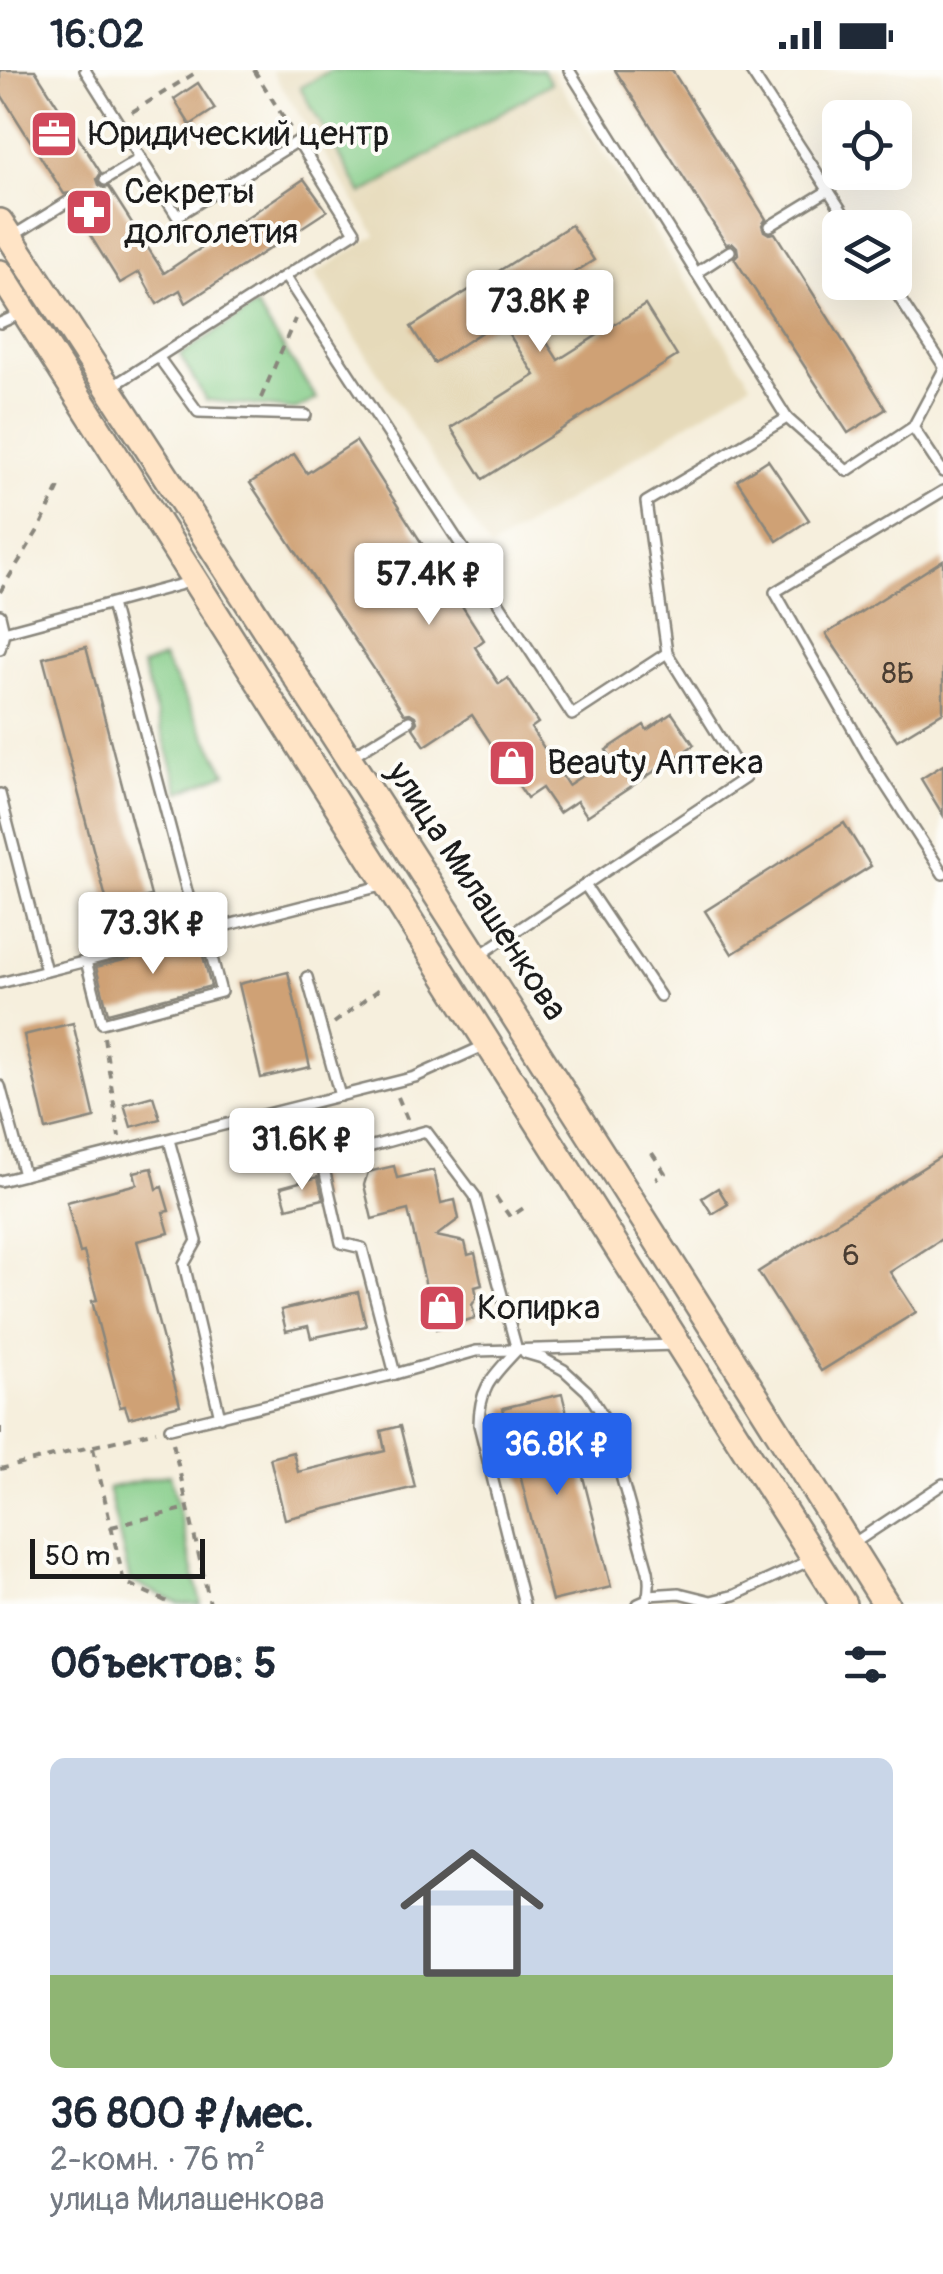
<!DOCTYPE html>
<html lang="ru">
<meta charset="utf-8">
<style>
:root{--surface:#fff;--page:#f2f2f3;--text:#1f2937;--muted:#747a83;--line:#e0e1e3;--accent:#2563eb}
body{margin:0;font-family:Pangolin,sans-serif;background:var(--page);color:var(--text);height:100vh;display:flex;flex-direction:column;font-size:38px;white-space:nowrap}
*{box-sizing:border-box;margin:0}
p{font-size:32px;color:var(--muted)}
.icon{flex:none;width:55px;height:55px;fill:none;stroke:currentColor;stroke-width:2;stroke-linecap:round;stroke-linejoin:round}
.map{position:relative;height:1534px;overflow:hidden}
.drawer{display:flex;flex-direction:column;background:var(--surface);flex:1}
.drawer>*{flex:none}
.fabs{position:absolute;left:822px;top:30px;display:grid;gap:20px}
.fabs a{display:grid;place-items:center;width:90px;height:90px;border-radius:15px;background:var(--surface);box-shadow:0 10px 40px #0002;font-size:50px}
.scale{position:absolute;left:30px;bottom:25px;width:175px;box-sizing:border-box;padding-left:10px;border:5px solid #1c1c1c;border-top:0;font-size:28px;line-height:35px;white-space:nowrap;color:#1c1c1c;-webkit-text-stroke:8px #fdfcf7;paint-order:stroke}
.price{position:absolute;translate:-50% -85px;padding:0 22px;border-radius:10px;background:#fff;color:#222;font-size:32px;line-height:65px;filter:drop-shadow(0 2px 5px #0008)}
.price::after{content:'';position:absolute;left:50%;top:60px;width:30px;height:22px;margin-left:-15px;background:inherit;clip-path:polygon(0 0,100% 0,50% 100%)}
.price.selected{background:var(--accent);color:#fff}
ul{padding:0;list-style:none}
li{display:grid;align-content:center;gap:20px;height:530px;padding:0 50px}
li+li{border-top:2px solid var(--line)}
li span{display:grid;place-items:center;height:310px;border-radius:15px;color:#555}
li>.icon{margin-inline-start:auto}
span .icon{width:180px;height:180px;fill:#fffc;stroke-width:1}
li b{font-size:42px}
h2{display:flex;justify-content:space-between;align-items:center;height:120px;padding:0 50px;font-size:42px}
.status{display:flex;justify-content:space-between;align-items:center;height:70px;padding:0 50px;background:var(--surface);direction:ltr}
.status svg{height:28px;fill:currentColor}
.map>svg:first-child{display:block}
.built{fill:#e6daba}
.green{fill:#84cc88;stroke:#507452;stroke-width:2.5}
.building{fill:#cfa174}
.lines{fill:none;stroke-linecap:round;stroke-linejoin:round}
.service-casing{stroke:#89867c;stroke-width:14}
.secondary-casing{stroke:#89867c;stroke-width:30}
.path{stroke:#89867c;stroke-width:4;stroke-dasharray:8 8;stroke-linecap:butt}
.service{stroke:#fff;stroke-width:9}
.secondary{stroke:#ffe4c6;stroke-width:25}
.labels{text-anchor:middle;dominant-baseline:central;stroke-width:8;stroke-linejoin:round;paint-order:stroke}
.number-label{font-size:30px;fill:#493d32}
.poi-label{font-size:35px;fill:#1c1c1c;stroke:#fdfcf7;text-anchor:start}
.street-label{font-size:35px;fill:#1c1c1c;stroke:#fdfcf7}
</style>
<div class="status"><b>16:02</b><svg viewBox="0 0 49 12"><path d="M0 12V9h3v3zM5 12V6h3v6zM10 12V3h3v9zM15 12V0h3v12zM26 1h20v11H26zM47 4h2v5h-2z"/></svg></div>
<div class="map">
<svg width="943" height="1534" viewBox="0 0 943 1534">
<rect width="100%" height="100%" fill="#fdfcf7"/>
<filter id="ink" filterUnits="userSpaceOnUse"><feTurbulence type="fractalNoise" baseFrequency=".01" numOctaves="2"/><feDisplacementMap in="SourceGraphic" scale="20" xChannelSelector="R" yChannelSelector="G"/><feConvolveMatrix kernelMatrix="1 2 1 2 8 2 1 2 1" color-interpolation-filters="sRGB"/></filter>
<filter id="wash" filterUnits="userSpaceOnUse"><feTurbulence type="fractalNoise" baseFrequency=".0048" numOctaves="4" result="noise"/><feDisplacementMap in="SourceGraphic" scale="40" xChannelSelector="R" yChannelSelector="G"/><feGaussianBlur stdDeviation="2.25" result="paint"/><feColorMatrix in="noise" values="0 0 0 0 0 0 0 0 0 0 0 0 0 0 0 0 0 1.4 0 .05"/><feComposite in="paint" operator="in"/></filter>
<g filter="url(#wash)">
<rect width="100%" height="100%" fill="#f6efdd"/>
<path class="built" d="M271,0H551L751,313L490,479L315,204L376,165Z"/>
<g class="green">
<path d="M331,0H543L551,13L362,124L300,18Z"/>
<path d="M256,236L317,329L295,340L206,330L180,285Z"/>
<path d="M163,588L226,703L180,722L142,596Z"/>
<path d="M170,1404L201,1534H180L130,1511L108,1418Z"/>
</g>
<g id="blocks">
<g class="building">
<path d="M0,0H35L101,103L97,109L99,115L104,118L109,117L164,203L304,109L327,141L186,233L180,220L157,234L139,202L120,213L73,138L77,132L75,126L70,123L64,124L0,23Z"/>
<path d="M615,0H672L766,149L762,155L764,161L769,164L775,163L886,339L848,363L734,188L738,184L737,177L733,173L726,174Z"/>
<path d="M198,13L215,39L190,55L174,29Z"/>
<path d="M571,155L594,190L523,235L558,290L645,235L677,286L483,409L451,358L535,305L500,250L434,293L411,257Z"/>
<path d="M356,371L484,570L475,577L499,614L508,608L538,653L531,658L568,715L611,687L606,680L644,655L647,660L672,643L694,675L587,746L577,731L559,743L542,718L527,728L472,645L425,676L413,658L417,652L415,646L410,643L404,644L250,413L294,384L307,403Z"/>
<path d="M768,390L809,450L777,471L737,410Z"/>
<path d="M943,490V642L897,670L826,564Z"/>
<path d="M86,577L151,826L108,836L43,588Z"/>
<path d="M943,695V745L921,709Z"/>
<path d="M844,753L871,796L732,884L705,841Z"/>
<path d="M199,871L211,916L108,943L96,897Z"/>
<path d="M288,902L310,997L261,1008L239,914Z"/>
<path d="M73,953L95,1048L46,1060L24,965Z"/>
<path d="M153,1026L160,1049L131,1057L124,1034Z"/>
<path d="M943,1085V1168L890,1202L916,1242L821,1301L758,1202Z"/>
<path d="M394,1096L397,1108L434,1100L441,1133L455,1130L459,1149L436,1166L465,1172L468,1185L475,1183L482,1215L475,1217L477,1227L472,1235L475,1248L436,1259L408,1140L372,1149L364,1115L368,1102Z"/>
<path d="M152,1098L157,1119L162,1117L169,1141L163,1142L169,1163L137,1171L180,1335L129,1348L125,1336L120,1337L92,1231L97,1230L84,1182L80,1183L67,1132L137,1114L134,1102Z"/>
<path d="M318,1107L323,1129L287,1138L281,1117Z"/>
<path d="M718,1118L728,1134L712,1144L702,1128Z"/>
<path d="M358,1222L366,1256L311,1268L308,1256L286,1261L281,1240Z"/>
<path d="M562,1324L611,1517L552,1531L503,1338Z"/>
<path d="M400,1356L415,1417L285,1449L270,1388L293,1382L298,1402L385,1381L381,1361Z"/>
</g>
</g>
</g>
<g filter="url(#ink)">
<use href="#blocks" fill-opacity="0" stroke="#89867c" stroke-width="2.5"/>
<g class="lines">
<g class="service-casing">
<g id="service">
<path d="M85,0L177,146L298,71L355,162L285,206"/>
<path d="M569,0L787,348"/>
<path d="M750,0L853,158"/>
<path d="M105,110L141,88"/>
<path d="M770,156L829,120"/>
<path d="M11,167L69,131"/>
<path d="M696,203L730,181"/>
<path d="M889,212L943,295"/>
<path d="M0,253L20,244"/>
<path d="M159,288L198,342L306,345"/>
<path d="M113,316L285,206L572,645L667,583"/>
<path d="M913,357L943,402"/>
<path d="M943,421L775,522L879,705L943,804"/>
<path d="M111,534L198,863"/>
<path d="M0,545L4,562L0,579"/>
<path d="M0,563L190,512"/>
<path d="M352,686L409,651"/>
<path d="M0,724L46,901"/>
<path d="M585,815L660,926"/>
<path d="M480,885L745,708L667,583L646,432L787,348L847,401L913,357L943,301"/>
<path d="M86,891L102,953L221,922L205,861"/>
<path d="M307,907L340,1026"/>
<path d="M0,913L385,815"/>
<path d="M0,1016L24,1105"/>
<path d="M169,1070L197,1171L184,1194L220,1347"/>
<path d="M0,1111L415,1007L486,975"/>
<path d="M517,1280C493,1306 479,1317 479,1355L524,1534"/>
<path d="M525,1283L542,1288L564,1300L587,1321L605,1349L648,1501C650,1512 650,1519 647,1530L638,1534"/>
<path d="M395,1304L362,1178L341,1173L322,1090L426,1061L475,1126L517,1280"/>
<path d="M170,1358L395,1304L476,1281L676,1275"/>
<path d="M854,1473L943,1414"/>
<path d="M648,1525L679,1523L711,1531L735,1525L811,1490"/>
</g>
</g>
<g class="secondary-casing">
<g id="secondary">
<path d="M0,152C300,610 596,1070 886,1534"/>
<path d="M0,203L843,1534"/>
</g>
</g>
<g class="path">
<path d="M254,0L290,58"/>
<path d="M132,42L200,0"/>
<path d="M261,328L295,249"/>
<path d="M0,522L40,457L61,413"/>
<path d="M334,953L381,918"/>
<path d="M104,967L119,1067"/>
<path d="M398,1027L408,1051"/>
<path d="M652,1083L665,1103L656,1109"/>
<path d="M496,1127L510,1147L525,1137"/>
<path d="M0,1357V1365"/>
<path d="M173,1373L210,1534"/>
<path d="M93,1378L124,1512L172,1534"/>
<path d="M0,1399L156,1361"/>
<path d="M111,1457L188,1438"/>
</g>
<use href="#service" class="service"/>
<use href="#secondary" class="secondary"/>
</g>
</g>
<defs>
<g id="office-square" transform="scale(2.5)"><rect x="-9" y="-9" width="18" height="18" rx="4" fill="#d1495b" stroke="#fdfcf7"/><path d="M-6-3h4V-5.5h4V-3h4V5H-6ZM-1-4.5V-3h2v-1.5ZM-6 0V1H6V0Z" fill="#fff"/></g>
<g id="pharmacy-square" transform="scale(2.5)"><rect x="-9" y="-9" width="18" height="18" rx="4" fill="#d1495b" stroke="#fdfcf7"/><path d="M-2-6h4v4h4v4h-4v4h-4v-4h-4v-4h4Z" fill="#fff"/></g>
<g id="shop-square" transform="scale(2.5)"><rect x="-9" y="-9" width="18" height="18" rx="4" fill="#d1495b" stroke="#fdfcf7"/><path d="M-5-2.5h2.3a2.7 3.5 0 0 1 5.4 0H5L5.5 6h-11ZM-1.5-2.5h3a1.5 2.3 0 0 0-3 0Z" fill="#fff"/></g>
</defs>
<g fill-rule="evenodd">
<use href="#office-square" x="54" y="64"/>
<use href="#pharmacy-square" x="89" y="142"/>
<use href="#shop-square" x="512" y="693"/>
<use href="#shop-square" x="442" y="1238"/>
</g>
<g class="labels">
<g class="number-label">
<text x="898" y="603">8Б</text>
<text x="851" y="1185">6</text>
</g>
<g class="poi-label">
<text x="89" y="64">Юридический центр</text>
<text x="124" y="122">Секреты<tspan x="124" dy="40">долголетия</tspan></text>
<text x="547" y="693">Beauty Аптека</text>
<text x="477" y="1238">Копирка</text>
</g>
<g class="street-label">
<text transform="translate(477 821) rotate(57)">улица Милашенкова</text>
</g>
</g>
</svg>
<div class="fabs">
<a><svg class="icon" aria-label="locate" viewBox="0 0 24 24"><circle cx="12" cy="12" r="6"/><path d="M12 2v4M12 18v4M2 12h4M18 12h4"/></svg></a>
<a><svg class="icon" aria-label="layers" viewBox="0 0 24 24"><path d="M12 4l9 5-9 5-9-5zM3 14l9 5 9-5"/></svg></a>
</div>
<div class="scale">50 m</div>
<b class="price" style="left:540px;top:285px">73.8K ₽</b>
<b class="price" style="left:429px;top:558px">57.4K ₽</b>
<b class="price" style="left:153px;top:907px">73.3K ₽</b>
<b class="price" style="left:302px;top:1123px">31.6K ₽</b>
<b class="price selected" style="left:557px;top:1428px">36.8K ₽</b>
</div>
<section class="drawer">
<h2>Объектов: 5<svg class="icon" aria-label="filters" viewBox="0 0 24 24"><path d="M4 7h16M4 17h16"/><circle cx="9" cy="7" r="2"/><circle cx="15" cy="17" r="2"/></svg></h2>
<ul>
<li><span style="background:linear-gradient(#c9d6e8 70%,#8fb573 0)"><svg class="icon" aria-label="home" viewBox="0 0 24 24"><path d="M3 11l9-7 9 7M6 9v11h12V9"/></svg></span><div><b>36 800 ₽/мес.</b><p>2-комн. · 76 m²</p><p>улица Милашенкова</p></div></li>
</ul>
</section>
